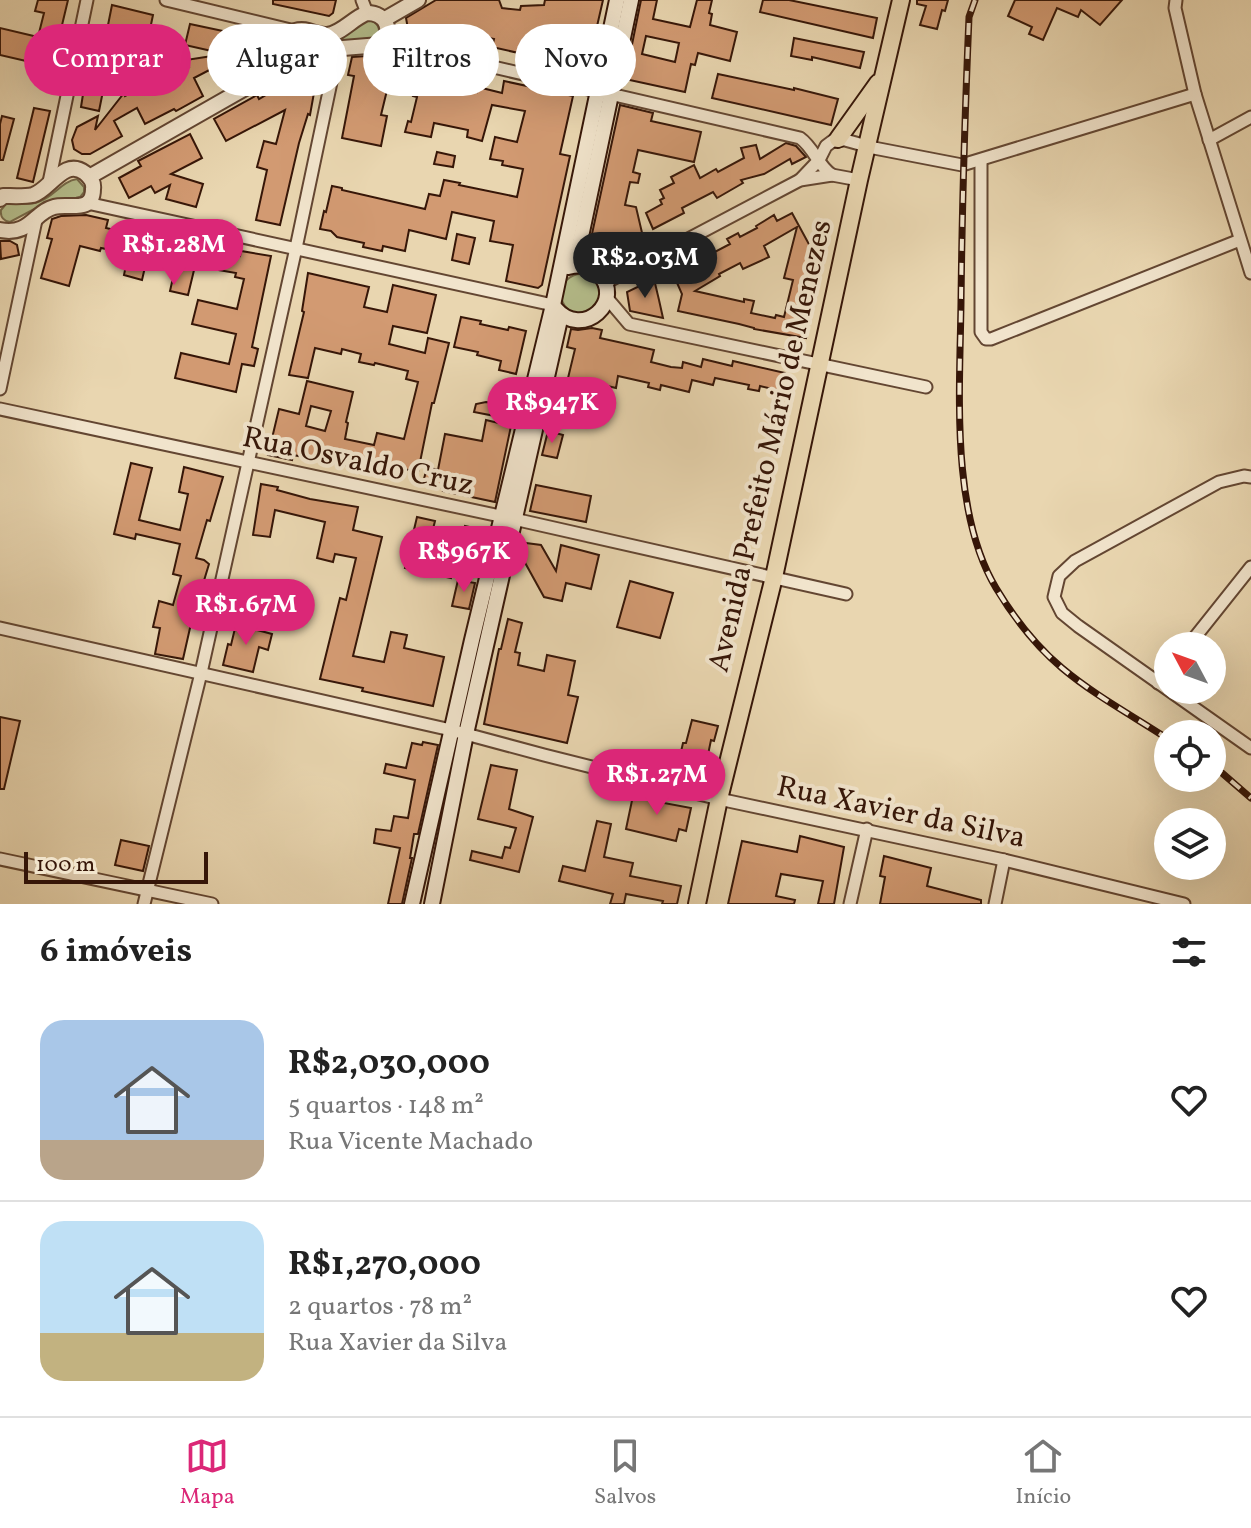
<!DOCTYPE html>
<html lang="pt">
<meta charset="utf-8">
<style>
:root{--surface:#fff;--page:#f2f2f2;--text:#222;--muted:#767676;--line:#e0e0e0;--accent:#db2777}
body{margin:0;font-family:Vollkorn,serif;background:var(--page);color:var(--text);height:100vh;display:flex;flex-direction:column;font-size:30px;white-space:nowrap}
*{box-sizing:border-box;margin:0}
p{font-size:26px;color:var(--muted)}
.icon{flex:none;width:44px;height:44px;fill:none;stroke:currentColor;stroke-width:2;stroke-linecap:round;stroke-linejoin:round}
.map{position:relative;height:904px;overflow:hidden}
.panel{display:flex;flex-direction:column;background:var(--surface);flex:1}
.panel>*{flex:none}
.banner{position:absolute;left:24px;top:24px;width:800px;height:72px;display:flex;gap:16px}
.needle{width:52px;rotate:311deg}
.controls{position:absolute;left:1154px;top:632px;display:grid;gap:16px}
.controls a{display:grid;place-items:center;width:72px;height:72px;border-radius:50%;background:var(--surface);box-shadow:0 8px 32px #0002;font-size:40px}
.scale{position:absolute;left:24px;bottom:20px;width:184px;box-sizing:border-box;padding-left:8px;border:4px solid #361608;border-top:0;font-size:22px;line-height:28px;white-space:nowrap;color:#361608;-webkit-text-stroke:6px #f1e4cc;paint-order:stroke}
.price{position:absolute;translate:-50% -68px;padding:0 18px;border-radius:28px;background:var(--accent);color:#fff;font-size:26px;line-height:52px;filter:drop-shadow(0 2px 4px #0008)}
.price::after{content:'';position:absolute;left:50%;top:48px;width:24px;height:18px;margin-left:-12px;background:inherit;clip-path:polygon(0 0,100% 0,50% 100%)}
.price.on{background:#222;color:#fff}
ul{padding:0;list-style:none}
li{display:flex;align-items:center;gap:24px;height:200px;padding:0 40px}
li+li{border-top:2px solid var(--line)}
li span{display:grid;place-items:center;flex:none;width:224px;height:160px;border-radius:24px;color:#555}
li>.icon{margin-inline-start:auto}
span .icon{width:96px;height:96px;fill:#fffc;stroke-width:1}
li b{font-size:34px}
h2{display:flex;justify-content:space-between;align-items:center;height:96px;padding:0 40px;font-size:34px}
.tag{padding:0 28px;border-radius:36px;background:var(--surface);box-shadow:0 8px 32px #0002;font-size:28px;line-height:72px}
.tag.on{background:var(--accent);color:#fff}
.tab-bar{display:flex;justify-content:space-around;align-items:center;height:112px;border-top:2px solid var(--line);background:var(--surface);font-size:22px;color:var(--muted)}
.tab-bar a{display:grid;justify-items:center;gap:4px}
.tab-bar .on{color:var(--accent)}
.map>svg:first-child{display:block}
.green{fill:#b5be8c;stroke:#766a4a;stroke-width:2}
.building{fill:#d29a72;stroke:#361608;stroke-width:2;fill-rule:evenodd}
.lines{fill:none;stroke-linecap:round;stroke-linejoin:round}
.minor-casing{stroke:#634632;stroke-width:15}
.tertiary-casing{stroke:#634632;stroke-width:18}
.secondary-casing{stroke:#361608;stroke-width:18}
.primary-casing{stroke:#361608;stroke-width:20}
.minor{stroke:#f1e4cc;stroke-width:11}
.tertiary{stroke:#f1e4cc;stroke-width:14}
.secondary{stroke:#f1e4cc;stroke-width:14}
.primary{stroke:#e9d6b0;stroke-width:16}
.rail-casing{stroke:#361608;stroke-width:7}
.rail{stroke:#f1e4cc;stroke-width:4;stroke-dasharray:12;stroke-linecap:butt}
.labels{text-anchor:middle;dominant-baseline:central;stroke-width:8;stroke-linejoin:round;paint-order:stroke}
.street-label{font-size:30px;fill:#361608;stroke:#f1e4cc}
</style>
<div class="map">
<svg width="1251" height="904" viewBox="0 0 1251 904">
<rect width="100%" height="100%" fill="#e9d6b0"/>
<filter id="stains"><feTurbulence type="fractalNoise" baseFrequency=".0025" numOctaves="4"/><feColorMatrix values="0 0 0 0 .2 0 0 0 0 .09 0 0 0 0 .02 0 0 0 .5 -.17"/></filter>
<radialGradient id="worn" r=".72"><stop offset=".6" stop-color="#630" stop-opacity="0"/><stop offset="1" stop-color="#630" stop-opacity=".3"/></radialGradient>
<g class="green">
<path d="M371,20C380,25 382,33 374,39L303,58C297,56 293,52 295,44L300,39L320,41L336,39L367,21Z"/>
<path d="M77,179L84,187V192L80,197L38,207L10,222C4,221 0,217 1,210L6,204C16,202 28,206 38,202C53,198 62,181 77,179Z"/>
<circle cx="581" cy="294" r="20"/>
</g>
<g class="building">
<path d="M38,0H68L52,67L0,55V28L38,37L44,13L35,11Z"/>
<path d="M273,0H336L333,13L329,16L273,4Z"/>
<path d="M436,0H499L502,8L520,10L521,6L544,5L545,0H603L587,70L571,66L577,40L548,34L544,55L524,51L523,54L492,47L494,39L462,32L464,45L413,33L408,29L406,18Z"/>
<path d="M641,0H657L653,19L690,27L697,0H712L709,13L712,14L710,25L737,32L730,61L698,53L695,65L691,64L685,92L625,79ZM646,36L679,43L675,62L642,54Z"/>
<path d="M763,0H789L877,18L873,38L760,12Z"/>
<path d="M917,0H948L945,11L942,10L937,29L920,25L926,6L917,4Z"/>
<path d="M1015,0H1122L1100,25L1081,10L1078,17L1057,8L1043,40L1029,34L1032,27L1008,16Z"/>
<path d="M112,5L153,15L148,39L132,36L130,47L128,48L108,44L111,26L108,25Z"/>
<path d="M190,24L237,34V32L261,36L256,61L258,65L233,79L226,65L216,68L215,67L194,78L203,96L176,111L174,109L145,124L137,108L114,121L122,136L90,154H82L74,149L72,140L77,127L98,116L95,130L124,93L125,96L151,82L154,87L189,67L186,60L225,54L185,45Z"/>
<path d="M794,38L864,52L860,68L812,57V60L791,56Z"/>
<path d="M367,56L366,61L389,67L390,62L419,68L415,87L389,82L381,115L387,116L381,146L342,138L354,76L348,75L352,57Z"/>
<path d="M309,72L317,76L310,115L308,114L299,143L280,225L256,220L267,170L257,167L264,141L276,144L285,110L226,141L214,119L257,95L259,99L276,89L274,86L298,74Z"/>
<path d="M718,74L794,90V88L838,99L831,125L712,98Z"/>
<path d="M417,80L477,92L478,87L502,93L504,81L573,96L560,154L570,156L542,285L538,288L506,281L513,245L490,241L494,221L452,212L446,239L409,230L405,251L383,246L382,251L363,247L364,243L337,237L331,231L320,229L324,211L326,212L332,186L342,188V190L425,209L429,194L440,196L444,180L460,183L459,185L517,197L523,169L502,165L503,161L490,159L495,137L517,142L525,111L492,105L482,141L467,137L468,130L434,123L431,137L405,132L408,121L411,122L417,97L413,96Z"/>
<path d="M84,88L103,91L99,111L81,107Z"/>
<path d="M620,105L653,113L651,121L701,132L694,162L638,150L633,172L640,174L638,183L630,182L625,205L636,207L643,237L607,256L590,243Z"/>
<path d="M34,108L50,111L33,182L17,178Z"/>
<path d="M2,116L14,119L3,160H0V124Z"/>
<path d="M190,134L202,158L171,174L203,184L196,207L166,199L170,185L155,193L151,186L129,198L119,178L141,166L138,161Z"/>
<path d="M786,143L796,146L806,157L792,164L790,159L764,174L741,180L743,183L717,198L713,192L682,208L684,213L653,229L646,213L662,204L660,200L664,198L660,190L674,183L671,177L694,165L700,178L716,169L718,172L744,158L741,148L756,145L760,159Z"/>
<path d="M437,152L455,156L453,167L434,164Z"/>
<path d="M792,213L817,259L810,287L814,288L806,322H809L806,338L754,329V328L739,324L678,311L682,294L670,267L685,260L688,266L730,244L727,239L738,233L740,237L757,228L756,226L774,215L777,221ZM797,227L784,278L793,280L784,317L776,315L775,318L751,313L754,301L744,299V302L695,291L720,276L719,274L740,263L743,269L769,257L764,246Z"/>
<path d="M86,215L108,220L106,228L124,232L122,237L154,244L155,237L240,256L241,251L271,256L252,347L258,349L254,366L242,364L236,392L175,378L181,353L229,364L236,334L192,324L198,300L237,309L244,279L235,277L236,273L195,266L188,295L170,291L177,260L148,254L142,280L124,275L126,265H123L126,253L101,248L100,251L80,246L69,286L41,278L52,239L47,238L52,219L61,216Z"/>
<path d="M818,223L830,226L827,242L814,239Z"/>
<path d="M457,234L475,238L469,264L452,260Z"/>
<path d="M0,241H10L17,245L19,255L1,259Z"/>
<path d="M308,273L369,287L364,307L387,312L393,285L436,295L427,333L393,326L389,344L425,353L428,338L449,343L434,403H432L418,472L394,467L393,472L367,466L366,469L293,455L292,460L268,455L279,409L299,414L307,381L353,392L346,422L348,423L345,439L374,445L377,433L404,439L418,382L406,379L408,371L375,363L374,365L359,362L361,354L342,349L341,354L315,348L308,378L289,375L304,312L302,311ZM311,406L331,411L325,431L306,426Z"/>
<path d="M654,279L659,300L663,318L630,311L627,292Z"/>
<path d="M461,317L481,321L480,324L508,330L509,327L526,331L516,374L499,370L501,361L477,355L478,352L454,347Z"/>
<path d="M592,328L602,330L600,338L654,350L651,362L671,367L682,368L683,362L701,367L703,359L732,366L733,361L785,373L781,391L760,386L759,391L748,389L749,385L715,378L713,385L692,380L689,392L661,385L660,390L648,387L649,383L618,376L616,388L603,385L597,412L562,403L575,349L567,347L571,329L578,330Z"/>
<path d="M486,402L492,403L497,409L495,416L474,412L476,404Z"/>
<path d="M486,420L511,426L495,502L443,491L444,488L423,483L427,467L438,470L445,434L482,441Z"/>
<path d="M548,431L563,435L557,458L542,455Z"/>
<path d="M131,463L152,468L139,520L180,530L188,494L179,492L184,467L223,477L210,521L207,520L196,558L204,560L209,564L199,597H197L183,659L155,654L160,628L153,627L159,601L173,605L181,576L173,574L180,544L136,534L135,539L114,534Z"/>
<path d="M261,484L278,487L277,490L310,499L358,507L353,530L382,537L353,656L384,662L391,632L407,635L404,648L444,657L433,706L362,691L363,688L320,679L340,598L346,600L356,558L335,554L333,562L317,558L325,522L275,510L270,537L253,535Z"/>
<path d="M536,485L591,496L586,522L530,511Z"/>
<path d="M417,517L435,521L429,545L457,553L451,578L405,568Z"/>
<path d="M465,526L488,531L482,558L459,553Z"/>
<path d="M526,543L541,545L556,571L561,545L599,555L591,589L566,583L562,601L544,597L523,559Z"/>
<path d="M458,580L475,583L469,609L452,606Z"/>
<path d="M630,581L673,593L660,638L617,627Z"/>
<path d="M508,619L522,623L515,652L520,653L518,665L544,671L547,655L575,661L568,695L578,697L567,743L484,724L499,649H501Z"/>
<path d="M237,620L251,624L250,628L272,634L268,650L259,647L253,672L223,665L228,644L231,645Z"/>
<path d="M0,717L20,721L4,789H0Z"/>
<path d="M692,720L718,726L714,741L711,740L704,774L677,769L683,743H686Z"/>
<path d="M423,742L438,745L418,834H414L410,858H412L402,904H388L400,848L374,843L376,829L391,831L394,816L408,818L415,780L384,773L386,764L406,768L412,743L422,745Z"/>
<path d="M491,765L517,770L509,809L533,817L519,872L470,860L472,851L502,858L505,847L510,848L516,828L478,819Z"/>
<path d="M634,791L649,794L648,800L691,808L686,831L679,829L676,841L626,829Z"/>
<path d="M597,821L611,824L604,857L633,863L630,876L681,886L677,904H662L663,901L626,894L624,904H610L613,894L559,881L563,866L585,871Z"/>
<path d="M800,836L844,847L834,904H818L823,881L781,874L776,896L795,900L794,904H728L742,841L797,852Z"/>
<path d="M121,840L149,846L143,871L115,865Z"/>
<path d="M884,856L931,868L927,886L981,900V904H880L885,877L880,876Z"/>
</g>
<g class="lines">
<g class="minor-casing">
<g id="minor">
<path d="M166,0L295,31"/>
<path d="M362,0L367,13"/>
<path d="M1176,0L1175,8L1195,94L1251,273"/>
<path d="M385,42L800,138C814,148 818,166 832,175"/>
<path d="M1209,140L1251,117"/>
<path d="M981,160V332L986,339H991L1240,240"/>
<path d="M800,180L819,160L826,146L834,140H845L874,148L962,165L1195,94"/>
<path d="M49,182L87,0"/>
<path d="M87,203L553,305"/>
<path d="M605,283L800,180L832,175L859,180"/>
<path d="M607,298L629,324L926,387"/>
<path d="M0,389L36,220"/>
<path d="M0,409L514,519L846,594"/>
<path d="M1251,477L1244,476L1219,482L1075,561L1059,576L1054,597L1062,613L1078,626L1251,748"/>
<path d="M0,628L451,730L544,755L719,799L1004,860L1184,904"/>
<path d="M1188,646L1251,567"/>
<path d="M1158,683L1168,670"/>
<path d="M0,859L212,904"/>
<path d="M144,904L201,673L296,248L338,49"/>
<path d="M850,904L867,829"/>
<path d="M995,904L1004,860"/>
</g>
</g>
<g class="tertiary-casing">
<g id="tertiary">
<path d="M367,13C387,13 394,32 380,45L343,48L301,64H294L287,57L284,46L295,31C308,27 315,36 327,35C341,34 353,18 367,13Z"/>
<path d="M385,19L418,0"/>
<path d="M89,177L291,62"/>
<path d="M0,199L3,196C12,196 24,197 33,195C50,190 64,157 85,173C90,177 94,183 93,189C93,214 68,203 54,207C34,212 30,236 0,230"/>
</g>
</g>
<g class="secondary-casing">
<g id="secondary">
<path d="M575,265L631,0"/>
<path d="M555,308C583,341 626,300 598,273C590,265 579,264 568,267"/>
<path d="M412,904L472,640L553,305L617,0"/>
<path d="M432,904L466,734L561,315"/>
</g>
</g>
<g class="primary-casing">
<g id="primary">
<path d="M838,139L878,83"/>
<path d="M697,904L719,799L774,577L859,180L901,0"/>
</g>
</g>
<use href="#minor" class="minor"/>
<use href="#tertiary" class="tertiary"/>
<use href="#secondary" class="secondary"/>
<use href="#primary" class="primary"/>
<g class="rail-casing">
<g id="rail">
<path d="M975,0L969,17C965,112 962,207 961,302C960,390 950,511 996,588C1014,618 1036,646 1062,668C1094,695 1133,716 1168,739"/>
<path d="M1212,766L1222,773L1251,798"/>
</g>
</g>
<use href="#rail" class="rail"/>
</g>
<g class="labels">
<g class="street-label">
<text transform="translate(771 446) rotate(-77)">Avenida Prefeito Mário de Menezes</text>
<text transform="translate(358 462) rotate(12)">Rua Osvaldo Cruz</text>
<text transform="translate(901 813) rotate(12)">Rua Xavier da Silva</text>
</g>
</g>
<rect width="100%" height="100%" filter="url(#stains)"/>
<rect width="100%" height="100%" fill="url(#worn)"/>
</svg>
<div class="controls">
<a><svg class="needle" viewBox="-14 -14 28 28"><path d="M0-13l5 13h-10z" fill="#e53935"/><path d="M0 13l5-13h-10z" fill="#767676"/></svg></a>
<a><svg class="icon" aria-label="locate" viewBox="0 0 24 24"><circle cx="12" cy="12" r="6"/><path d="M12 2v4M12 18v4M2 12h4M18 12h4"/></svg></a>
<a><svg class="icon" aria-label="layers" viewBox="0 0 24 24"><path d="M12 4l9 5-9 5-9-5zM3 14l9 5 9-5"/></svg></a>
</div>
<div class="scale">100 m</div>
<b class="price" style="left:174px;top:287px">R$1.28M</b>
<b class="price on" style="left:645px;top:300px">R$2.03M</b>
<b class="price" style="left:552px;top:445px">R$947K</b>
<b class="price" style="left:464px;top:594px">R$967K</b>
<b class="price" style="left:246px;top:647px">R$1.67M</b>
<b class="price" style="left:657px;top:817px">R$1.27M</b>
<div class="banner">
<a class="tag on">Comprar</a>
<a class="tag">Alugar</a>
<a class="tag">Filtros</a>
<a class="tag">Novo</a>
</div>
</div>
<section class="panel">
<h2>6 imóveis<svg class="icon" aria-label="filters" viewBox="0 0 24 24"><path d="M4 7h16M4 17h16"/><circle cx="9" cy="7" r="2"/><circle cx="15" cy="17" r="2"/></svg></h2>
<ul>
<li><span style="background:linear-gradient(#a9c7e8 75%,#b9a48a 0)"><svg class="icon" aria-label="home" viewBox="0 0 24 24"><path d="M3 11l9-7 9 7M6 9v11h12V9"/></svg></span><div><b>R$2,030,000</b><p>5 quartos · 148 m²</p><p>Rua Vicente Machado</p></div><svg class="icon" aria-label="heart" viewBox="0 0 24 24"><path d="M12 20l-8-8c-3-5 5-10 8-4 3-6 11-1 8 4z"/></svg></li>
<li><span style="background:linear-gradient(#bfe0f5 70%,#c2b280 0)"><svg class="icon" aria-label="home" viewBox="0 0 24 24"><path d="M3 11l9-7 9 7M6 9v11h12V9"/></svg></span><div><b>R$1,270,000</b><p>2 quartos · 78 m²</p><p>Rua Xavier da Silva</p></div><svg class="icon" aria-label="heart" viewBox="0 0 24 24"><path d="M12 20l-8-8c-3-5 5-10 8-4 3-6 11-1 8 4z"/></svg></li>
</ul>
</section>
<nav class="tab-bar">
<a class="on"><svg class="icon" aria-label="map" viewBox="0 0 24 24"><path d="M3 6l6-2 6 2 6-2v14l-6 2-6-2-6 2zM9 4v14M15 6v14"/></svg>Mapa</a>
<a><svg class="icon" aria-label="saved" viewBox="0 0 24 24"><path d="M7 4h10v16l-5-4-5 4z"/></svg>Salvos</a>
<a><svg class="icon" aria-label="home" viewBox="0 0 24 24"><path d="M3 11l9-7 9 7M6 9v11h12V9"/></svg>Início</a>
</nav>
